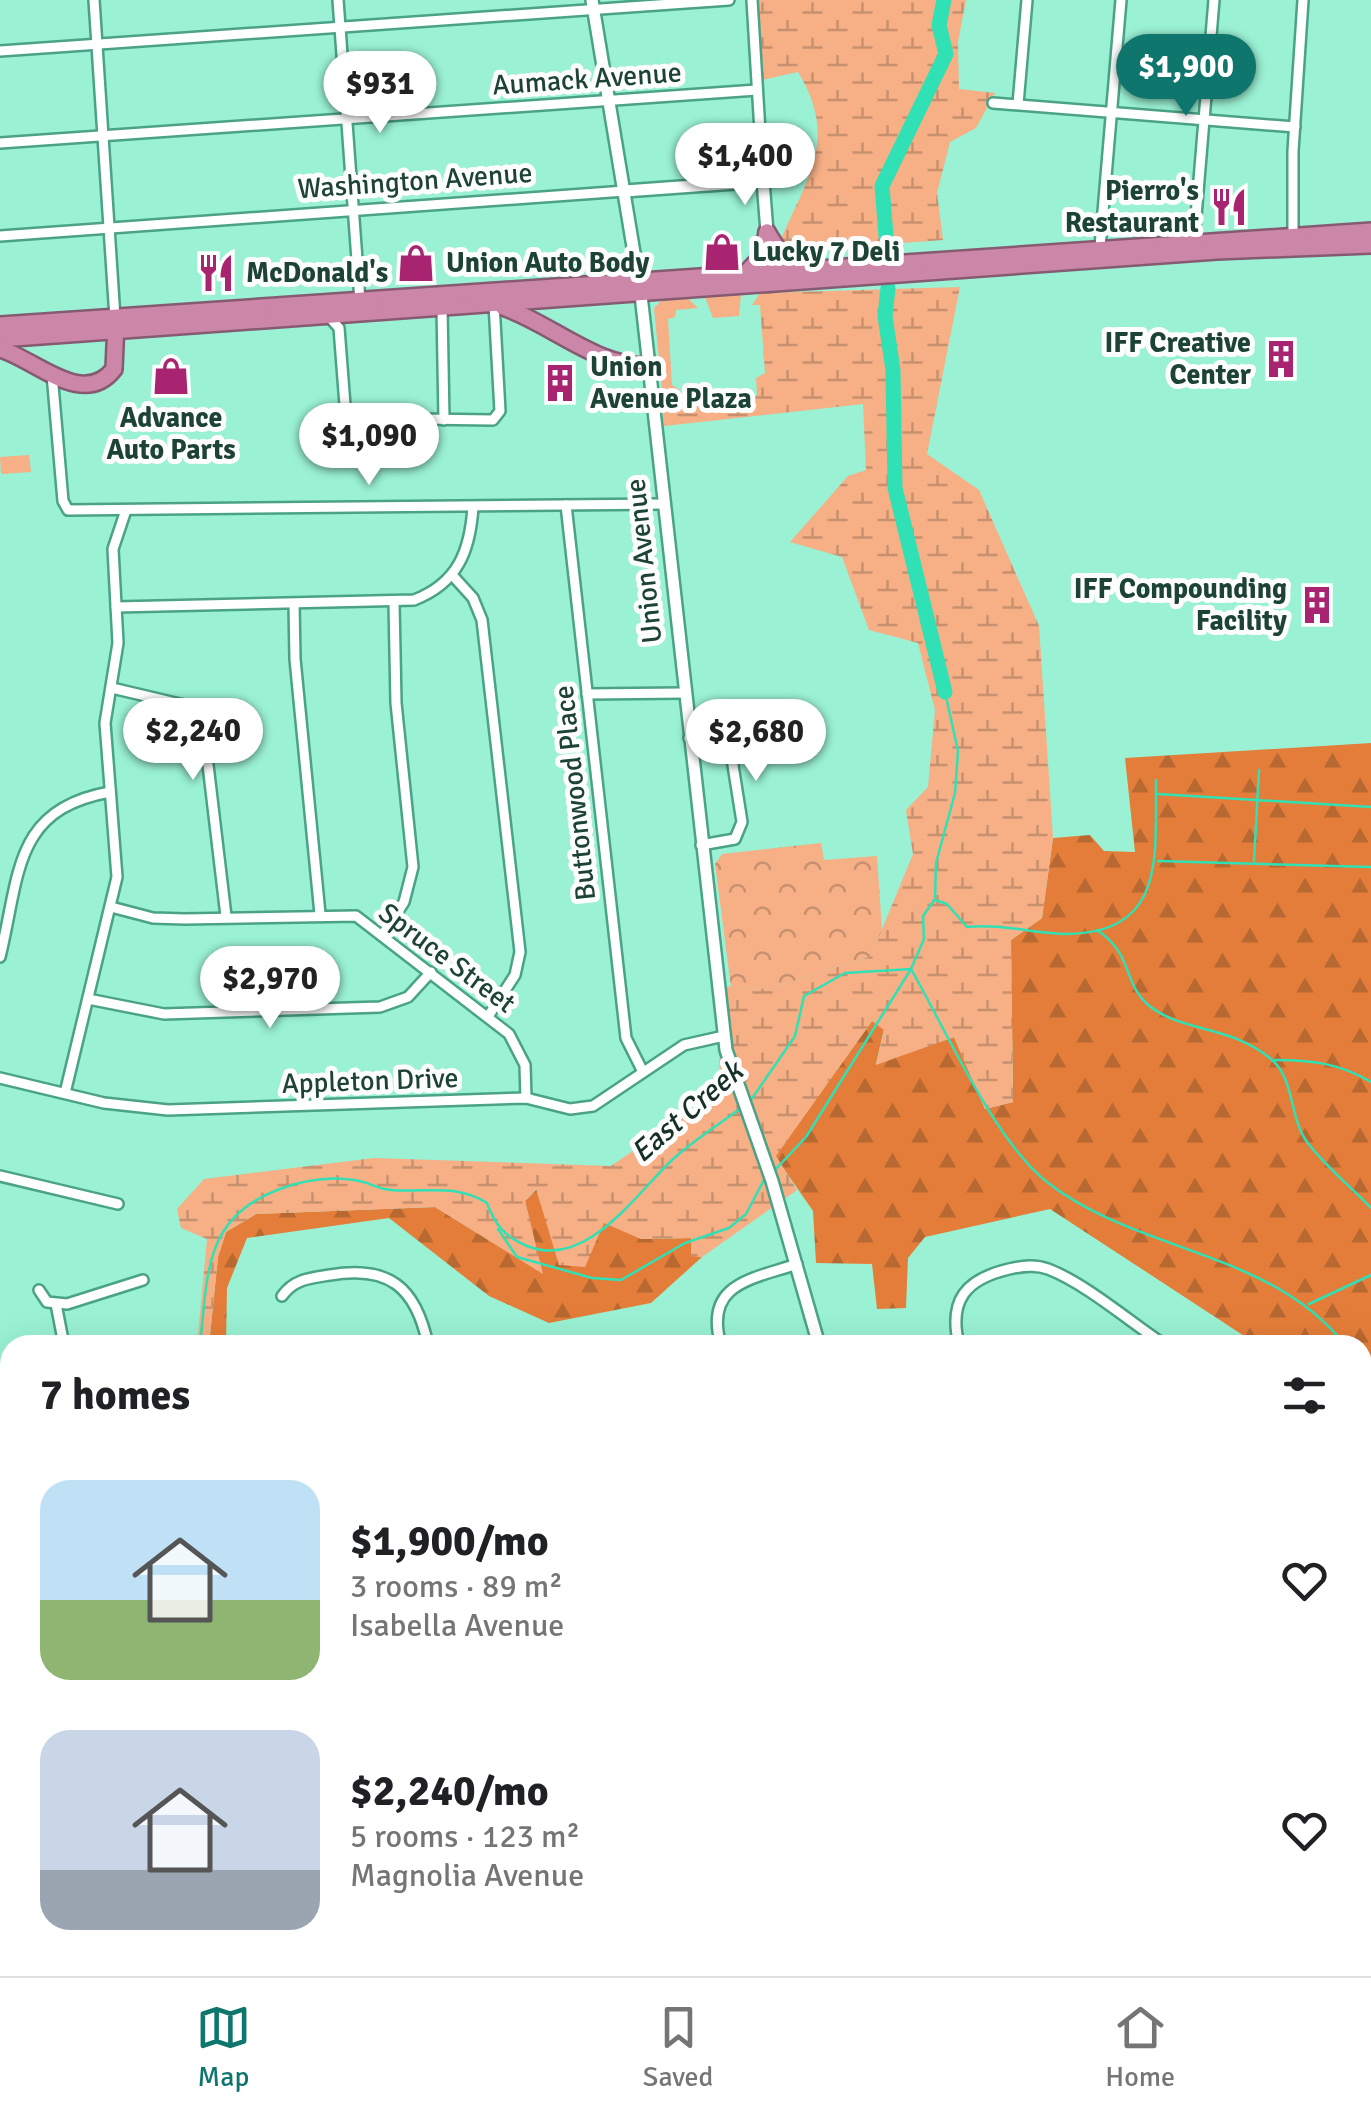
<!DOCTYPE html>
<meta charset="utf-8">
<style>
:root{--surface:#fff;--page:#f2f2f2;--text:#202124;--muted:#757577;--line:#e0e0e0;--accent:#0f766e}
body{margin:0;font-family:Signika,sans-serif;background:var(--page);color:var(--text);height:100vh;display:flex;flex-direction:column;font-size:38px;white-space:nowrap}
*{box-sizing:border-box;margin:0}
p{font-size:32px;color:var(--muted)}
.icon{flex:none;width:55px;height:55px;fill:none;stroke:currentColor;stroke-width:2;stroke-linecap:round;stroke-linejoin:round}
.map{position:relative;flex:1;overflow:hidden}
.details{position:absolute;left:0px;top:1335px;width:1372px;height:642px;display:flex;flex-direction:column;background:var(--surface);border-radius:30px 30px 0 0;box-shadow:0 10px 40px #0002}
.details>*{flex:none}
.price{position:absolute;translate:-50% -85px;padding:0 22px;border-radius:35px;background:#fff;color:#222;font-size:32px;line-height:65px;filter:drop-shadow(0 2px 5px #0008)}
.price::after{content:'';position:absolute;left:50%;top:60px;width:30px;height:22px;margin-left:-15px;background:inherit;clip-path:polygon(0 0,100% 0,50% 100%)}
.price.on{background:var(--accent);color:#fff}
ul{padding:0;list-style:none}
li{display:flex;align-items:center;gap:30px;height:250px;padding:0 40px}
li span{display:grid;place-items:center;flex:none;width:280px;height:200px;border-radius:30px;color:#555}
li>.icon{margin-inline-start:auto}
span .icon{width:120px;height:120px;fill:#fffc;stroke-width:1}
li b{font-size:42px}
h2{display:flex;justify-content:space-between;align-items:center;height:120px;padding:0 40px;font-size:42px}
.tab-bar{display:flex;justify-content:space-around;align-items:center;height:140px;border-top:2px solid var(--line);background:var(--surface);font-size:28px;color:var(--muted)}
.tab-bar a{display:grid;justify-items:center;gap:5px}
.tab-bar .on{color:var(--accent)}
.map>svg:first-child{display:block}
.green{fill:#f7af86}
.forest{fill:url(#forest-firs)}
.wetland{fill:url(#wetland-marsh)}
.park{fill:url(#park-crowns)}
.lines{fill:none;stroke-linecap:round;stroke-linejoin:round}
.stream{stroke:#2fe1b5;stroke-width:2.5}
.river{stroke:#2fe1b5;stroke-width:15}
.minor-casing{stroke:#4aa287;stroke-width:14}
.tertiary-casing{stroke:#4aa287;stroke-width:16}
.primary-casing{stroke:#865b72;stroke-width:19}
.trunk-casing{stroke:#865b72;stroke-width:20}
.minor{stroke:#fff;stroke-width:9}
.tertiary{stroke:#fff;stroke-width:11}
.primary{stroke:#d8a4be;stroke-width:14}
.trunk{stroke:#cb86a8;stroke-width:15}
.labels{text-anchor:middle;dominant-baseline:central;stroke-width:10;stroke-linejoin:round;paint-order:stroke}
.street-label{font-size:28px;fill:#1d4236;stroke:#fdfdfd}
.poi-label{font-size:28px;font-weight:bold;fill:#1d4236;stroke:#fdfdfd;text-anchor:start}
.water-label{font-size:30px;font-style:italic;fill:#163028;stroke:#fdfdfd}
</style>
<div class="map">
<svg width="1371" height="1976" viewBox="0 0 1371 1976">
<defs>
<pattern id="forest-firs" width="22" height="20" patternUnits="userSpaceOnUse" patternTransform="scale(2.5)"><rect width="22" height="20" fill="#e47d39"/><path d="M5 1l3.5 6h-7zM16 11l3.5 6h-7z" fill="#b86831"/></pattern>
<pattern id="wetland-marsh" width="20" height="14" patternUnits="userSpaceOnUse" patternTransform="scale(2.5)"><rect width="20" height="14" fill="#f7af86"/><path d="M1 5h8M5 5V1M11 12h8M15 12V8" fill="none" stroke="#c7906e"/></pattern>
<pattern id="park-crowns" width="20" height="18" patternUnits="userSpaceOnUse" patternTransform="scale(2.5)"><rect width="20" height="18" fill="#f7af86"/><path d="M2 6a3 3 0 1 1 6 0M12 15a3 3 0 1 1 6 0" fill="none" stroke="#c7906e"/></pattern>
</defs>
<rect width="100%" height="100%" fill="#9af1d4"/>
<g class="green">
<path d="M741,294L739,316L713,318L705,297Z"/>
<path d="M688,298L698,308L676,310L675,317L668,319L672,385L680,390L667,395L662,390L654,308L662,300Z"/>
<path d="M29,455L31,472L1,474L0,457Z"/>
</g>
<g class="forest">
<path d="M1371,743V1418L1363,1413L1362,1345H1258L1050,1209L925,1237L908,1258L906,1308L877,1309L872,1264L816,1263L813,1211L775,1156L872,1021L884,1029L876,1064L954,1037L985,1109L1013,1102L1011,940L1042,918L1053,838L1090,835L1104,851L1135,852L1125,758Z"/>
<path d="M537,1189L641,1239L691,1238V1255L702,1257L651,1303L549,1323L489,1296L389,1218L247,1238L227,1288L226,1345H209L218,1257L226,1232L256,1214L435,1207L542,1273L525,1201Z"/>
<path d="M1371,1422V1951L1363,1959L1362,1427Z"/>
</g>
<g class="wetland">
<path d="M752,0H966L958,42L959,89L995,93L976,128L950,142L937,193L943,240L776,252C802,183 842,144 798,72L758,81Z"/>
<path d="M960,287L927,454L979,490L1039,626L1053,838L1042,918L1011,940L1013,1102L985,1109L954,1037L876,1065L884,1030L872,1021L776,1156L797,1190L702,1257L691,1256V1238L641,1239L604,1223L585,1267L559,1265L536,1189L525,1201L543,1274L435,1207L256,1214L226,1232L218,1257L209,1345H197L207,1239L181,1228L177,1209L204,1179L374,1158L611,1166L720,1091L718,986L769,989L871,956L913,854L906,810L928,787L935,710L918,643L869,630L842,557L790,542L848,476L866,470L863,404L664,426L662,409L678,401L757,396L756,378L765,373L760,305H752L760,293Z"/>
</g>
<path class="park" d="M821,843L824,860L877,856L882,930L871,956L769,989L731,987L715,864L722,854Z"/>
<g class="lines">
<g class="stream">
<path d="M1158,794L1371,807"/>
<path d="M1158,861L1371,867"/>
<path d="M1254,861L1259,770"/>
<path d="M935,900L947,904L967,927C1001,923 1034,934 1067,934C1167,933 1155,855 1156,780"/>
<path d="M1097,930C1133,954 1123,982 1147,1004C1181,1033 1229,1024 1271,1059C1295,1079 1289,1117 1307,1142C1325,1166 1350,1186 1371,1208"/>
<path d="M1275,1060C1311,1060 1339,1063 1371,1082"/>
<path d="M751,1100L795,1036L804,996L845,973L911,969L924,939L923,916L935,899L936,863L955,793L958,751L945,692"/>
<path d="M774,1171L806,1137L911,969C946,1030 994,1140 1047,1182C1137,1253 1271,1250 1345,1345"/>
<path d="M498,1229L517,1257L592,1278L621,1280L685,1243L729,1228L746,1214L764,1180"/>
<path d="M1309,1304L1371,1275"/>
<path d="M200,1345C208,1275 203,1217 280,1189C304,1180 328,1176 354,1180C367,1181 377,1189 391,1190C426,1193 455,1183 487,1203C495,1225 505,1237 527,1246C586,1270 635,1195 672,1160C693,1141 718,1125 741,1108"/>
<path d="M1362,1367L1371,1376"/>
</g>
<g class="river">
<path d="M887,248L882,186L946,54L939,25L944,0"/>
<path d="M888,288L885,316L893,370L895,488L945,692"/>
</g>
<g class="minor-casing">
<g id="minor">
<path d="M94,0L115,318"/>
<path d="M338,0L360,301"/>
<path d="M752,0L763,181"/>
<path d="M0,51L729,0"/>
<path d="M993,103L1295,127"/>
<path d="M1018,104L1027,0"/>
<path d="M0,143L757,90"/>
<path d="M1293,234V151L1303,0"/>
<path d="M0,236L625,191"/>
<path d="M1194,240L1214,0"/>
<path d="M1100,247L1121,0"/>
<path d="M442,308L444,420"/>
<path d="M330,318L339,328L346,418L493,420L500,411L494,304"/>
<path d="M52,374L63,501L68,510L662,504"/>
<path d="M566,505L626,1038L643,1072"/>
<path d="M453,576L473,598L482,620L520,952L515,975L489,1015"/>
<path d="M294,604L295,659L320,914"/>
<path d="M116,607L414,600C458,583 470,551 473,507"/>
<path d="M112,688L184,705L203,723L226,916"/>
<path d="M587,694L683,693"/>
<path d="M689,738L721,735L729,740L742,822L735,839L701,845"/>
<path d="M111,907L153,918L185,919L356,916L509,1034L525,1065L526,1098"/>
<path d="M383,934L404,902L413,867L396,703L394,603"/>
<path d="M0,957C20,875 13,809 110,792"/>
<path d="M88,999L164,1014L380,1007L408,997L431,972"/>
<path d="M0,1078L104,1103L168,1110L526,1098L570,1109L593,1106L684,1045L724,1036"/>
<path d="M65,1093L117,877L105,723L118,643L113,549L126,510"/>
<path d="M0,1176L118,1204"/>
<path d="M39,1290L47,1302L67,1304L143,1280"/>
<path d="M282,1296C294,1279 310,1278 330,1275C389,1265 416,1287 428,1345"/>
<path d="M56,1304L64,1345"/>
<path d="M721,1345C703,1283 753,1279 797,1264"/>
<path d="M959,1345C948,1300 966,1279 1009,1269C1022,1266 1035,1264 1048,1269C1085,1283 1130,1322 1165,1345"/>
<path d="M0,1399L10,1402"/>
<path d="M0,1500L10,1503"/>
<path d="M0,1599L10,1600"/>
<path d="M0,1695L10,1697"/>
<path d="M0,1792L10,1793"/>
<path d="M912,1968L913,1976"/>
<path d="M1139,1968L1194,1976"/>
<path d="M434,1976L436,1968"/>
<path d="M701,1976L702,1968"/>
<path d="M808,1976V1968"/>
</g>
</g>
<g class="tertiary-casing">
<g id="tertiary">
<path d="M592,0L641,295L726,1050L772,1181L819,1345"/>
<path d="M625,191L763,181L767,232"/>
<path d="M1014,1968L1017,1976"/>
</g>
</g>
<g class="primary-casing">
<g id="primary">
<path d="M0,1886L10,1888"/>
<path d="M540,1968L596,1976"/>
</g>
</g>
<g class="trunk-casing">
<g id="trunk">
<path d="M767,232L782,256L803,264"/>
<path d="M746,273L763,255L767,232"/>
<path d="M503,307C554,325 595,367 650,366"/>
<path d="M0,325L1371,231"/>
<path d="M0,339L1217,251L1371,245"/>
<path d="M0,349C35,359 83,409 114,369L116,322"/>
</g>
</g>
<use href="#minor" class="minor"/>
<use href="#tertiary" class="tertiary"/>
<use href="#primary" class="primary"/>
<use href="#trunk" class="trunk"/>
</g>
<defs>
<g id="restaurant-bare" transform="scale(3)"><path d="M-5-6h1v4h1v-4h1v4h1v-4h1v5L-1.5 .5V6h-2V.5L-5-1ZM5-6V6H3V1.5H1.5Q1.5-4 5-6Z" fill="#a82470" stroke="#fdfdfd" stroke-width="2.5" paint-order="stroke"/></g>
<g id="shop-bare" transform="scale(3)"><path d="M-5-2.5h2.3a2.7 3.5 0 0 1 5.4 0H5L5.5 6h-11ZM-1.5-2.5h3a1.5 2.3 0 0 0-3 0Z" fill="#a82470" stroke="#fdfdfd" stroke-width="2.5" paint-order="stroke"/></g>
<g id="building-bare" transform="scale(3)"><path d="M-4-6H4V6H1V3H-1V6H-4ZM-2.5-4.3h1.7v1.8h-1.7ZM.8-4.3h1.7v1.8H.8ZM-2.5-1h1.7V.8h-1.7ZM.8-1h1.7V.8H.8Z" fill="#a82470" stroke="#fdfdfd" stroke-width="2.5" paint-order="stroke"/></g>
</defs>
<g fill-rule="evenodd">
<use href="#restaurant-bare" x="1229" y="207"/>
<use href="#shop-bare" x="722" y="252"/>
<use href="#shop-bare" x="416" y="263"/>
<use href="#restaurant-bare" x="216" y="273"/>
<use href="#building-bare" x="1281" y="359"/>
<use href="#shop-bare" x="171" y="376"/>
<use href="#building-bare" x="560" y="383"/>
<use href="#building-bare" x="1317" y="605"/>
</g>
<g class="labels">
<g class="street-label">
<text transform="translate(587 79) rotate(-4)">Aumack Avenue</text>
<text transform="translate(415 181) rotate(-4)">Washington Avenue</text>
<text transform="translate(644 561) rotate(-96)">Union Avenue</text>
<text transform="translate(575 793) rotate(-96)">Buttonwood Place</text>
<text transform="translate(447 958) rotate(37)">Spruce Street</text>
<text transform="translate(370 1081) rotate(-2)">Appleton Drive</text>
</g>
<g class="poi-label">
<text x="1199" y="191" text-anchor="end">Pierro's<tspan x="1199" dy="32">Restaurant</tspan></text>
<text x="752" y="252">Lucky 7 Deli</text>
<text x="446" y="263">Union Auto Body</text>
<text x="246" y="273">McDonald's</text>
<text x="1251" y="343" text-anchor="end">IFF Creative<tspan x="1251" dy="32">Center</tspan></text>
<text x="590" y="367">Union<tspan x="590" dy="32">Avenue Plaza</tspan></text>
<text x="171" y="418" text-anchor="middle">Advance<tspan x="171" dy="32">Auto Parts</tspan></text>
<text x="1287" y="589" text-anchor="end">IFF Compounding<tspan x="1287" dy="32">Facility</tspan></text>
</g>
<g class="water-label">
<text transform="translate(687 1112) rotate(-41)">East Creek</text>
</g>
</g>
</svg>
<b class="price on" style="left:1186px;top:119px">$1,900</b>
<b class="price" style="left:380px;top:136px">$931</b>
<b class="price" style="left:745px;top:208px">$1,400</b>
<b class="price" style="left:369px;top:488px">$1,090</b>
<b class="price" style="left:193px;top:783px">$2,240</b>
<b class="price" style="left:756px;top:784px">$2,680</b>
<b class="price" style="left:270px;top:1031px">$2,970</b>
<section class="details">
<h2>7 homes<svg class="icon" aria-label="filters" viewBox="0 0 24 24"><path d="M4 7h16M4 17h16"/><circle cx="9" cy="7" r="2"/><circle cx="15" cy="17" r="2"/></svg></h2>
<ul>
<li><span style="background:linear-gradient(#bfe0f5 60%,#8fb573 0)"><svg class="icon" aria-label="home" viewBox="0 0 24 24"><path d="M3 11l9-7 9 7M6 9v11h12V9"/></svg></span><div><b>$1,900/mo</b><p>3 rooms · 89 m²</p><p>Isabella Avenue</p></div><svg class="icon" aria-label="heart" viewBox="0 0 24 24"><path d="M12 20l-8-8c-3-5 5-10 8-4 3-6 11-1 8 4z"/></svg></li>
<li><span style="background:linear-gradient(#c9d6e8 70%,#9aa5b1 0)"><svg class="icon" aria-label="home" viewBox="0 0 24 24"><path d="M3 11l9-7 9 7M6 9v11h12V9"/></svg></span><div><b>$2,240/mo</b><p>5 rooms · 123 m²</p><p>Magnolia Avenue</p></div><svg class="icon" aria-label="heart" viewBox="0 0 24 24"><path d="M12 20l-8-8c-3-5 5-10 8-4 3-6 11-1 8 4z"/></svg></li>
</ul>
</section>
</div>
<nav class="tab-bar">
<a class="on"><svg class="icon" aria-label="map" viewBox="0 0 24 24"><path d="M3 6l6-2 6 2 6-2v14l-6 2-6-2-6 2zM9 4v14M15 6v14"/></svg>Map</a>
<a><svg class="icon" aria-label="saved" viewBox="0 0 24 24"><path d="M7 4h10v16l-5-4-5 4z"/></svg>Saved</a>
<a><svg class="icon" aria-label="home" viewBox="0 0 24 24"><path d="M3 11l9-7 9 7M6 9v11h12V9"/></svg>Home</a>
</nav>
